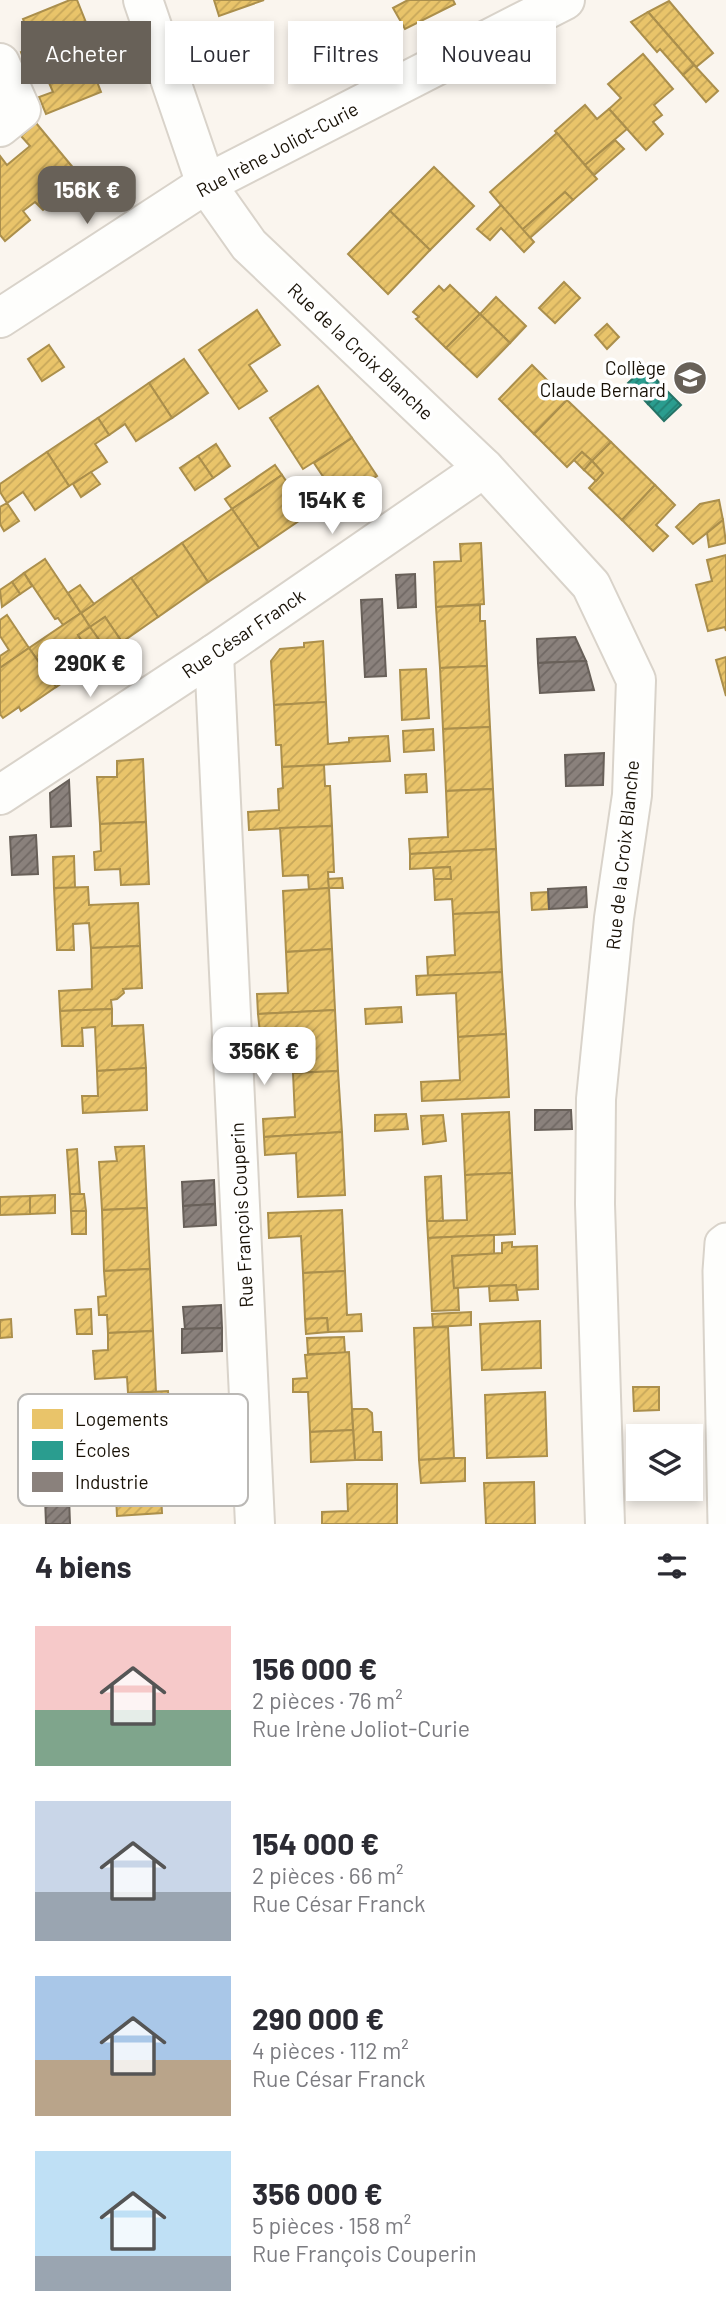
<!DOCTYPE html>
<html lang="fr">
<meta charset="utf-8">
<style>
:root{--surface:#fff;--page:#f7f7f7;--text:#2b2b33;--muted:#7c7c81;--accent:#686158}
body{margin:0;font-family:Barlow,sans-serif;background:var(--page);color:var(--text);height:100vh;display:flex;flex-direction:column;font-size:26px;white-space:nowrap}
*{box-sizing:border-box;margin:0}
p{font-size:23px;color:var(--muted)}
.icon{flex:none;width:38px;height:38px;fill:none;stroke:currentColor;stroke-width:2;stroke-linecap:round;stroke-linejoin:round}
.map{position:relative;height:1524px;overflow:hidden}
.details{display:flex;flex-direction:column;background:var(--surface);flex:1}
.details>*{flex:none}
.banner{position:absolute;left:21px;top:21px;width:684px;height:63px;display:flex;gap:14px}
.fabs{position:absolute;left:626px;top:1424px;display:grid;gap:14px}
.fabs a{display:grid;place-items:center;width:77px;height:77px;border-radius:0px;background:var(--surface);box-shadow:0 4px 10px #0003;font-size:35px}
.price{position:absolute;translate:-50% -60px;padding:0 16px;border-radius:14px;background:#fff;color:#222;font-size:23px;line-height:46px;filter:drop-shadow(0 2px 4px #0008)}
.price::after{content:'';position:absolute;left:50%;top:42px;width:21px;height:16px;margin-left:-10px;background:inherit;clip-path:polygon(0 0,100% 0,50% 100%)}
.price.on{background:var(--accent);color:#fff}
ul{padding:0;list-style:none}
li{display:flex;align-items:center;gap:21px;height:175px;padding:0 35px}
li span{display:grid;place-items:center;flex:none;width:196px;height:140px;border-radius:0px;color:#555}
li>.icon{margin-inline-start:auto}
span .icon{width:84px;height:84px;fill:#fffc;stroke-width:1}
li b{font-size:30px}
h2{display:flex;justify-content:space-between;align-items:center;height:84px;padding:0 35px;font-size:30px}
.tag{padding:0 24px;border-radius:0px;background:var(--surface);box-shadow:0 4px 10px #0003;font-size:24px;line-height:63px}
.tag.on{background:var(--accent);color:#fff}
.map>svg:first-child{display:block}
.homes{fill:url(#homes-hatch);stroke:#ab8f4c;stroke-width:2}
.schools{fill:url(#schools-hatch);stroke:#257366;stroke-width:2}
.industry{fill:url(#industry-hatch);stroke:#686059;stroke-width:2}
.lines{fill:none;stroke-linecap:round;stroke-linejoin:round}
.pedestrian-casing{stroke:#d9d3ca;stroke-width:37}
.minor-casing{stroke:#d9d3ca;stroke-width:42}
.tertiary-casing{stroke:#d9d3ca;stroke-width:42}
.pedestrian{stroke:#fefefc;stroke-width:33}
.minor{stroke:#fefefc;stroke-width:38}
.tertiary{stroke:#fefefc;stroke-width:38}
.labels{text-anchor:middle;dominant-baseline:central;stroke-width:7;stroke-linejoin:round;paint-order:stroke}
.street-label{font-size:19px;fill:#191207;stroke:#fff}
.poi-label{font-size:19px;fill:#191207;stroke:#fff;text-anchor:end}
.key{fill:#fff;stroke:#bab8b5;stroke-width:2}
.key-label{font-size:19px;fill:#191207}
</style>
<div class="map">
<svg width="726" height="1524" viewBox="0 0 726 1524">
<defs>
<pattern id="homes-hatch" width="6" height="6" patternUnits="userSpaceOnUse" patternTransform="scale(1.75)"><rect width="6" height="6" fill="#e9c46a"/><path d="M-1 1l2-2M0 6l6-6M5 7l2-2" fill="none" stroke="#c7a75a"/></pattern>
<pattern id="schools-hatch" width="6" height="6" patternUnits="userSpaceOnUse" patternTransform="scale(1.75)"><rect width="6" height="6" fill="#2a9d8f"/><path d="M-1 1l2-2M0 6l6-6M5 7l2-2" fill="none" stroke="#237f73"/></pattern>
<pattern id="industry-hatch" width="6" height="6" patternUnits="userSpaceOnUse" patternTransform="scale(1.75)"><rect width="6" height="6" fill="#8a817c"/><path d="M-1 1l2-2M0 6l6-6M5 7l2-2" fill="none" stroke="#706864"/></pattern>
</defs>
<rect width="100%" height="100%" fill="#faf5ee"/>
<g class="homes">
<path d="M70,0H77L87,25L76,30L83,47L94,42L105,70L94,74L101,92L46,114L39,97L53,92L41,64L27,69L21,52L34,47L23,19Z"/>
<path d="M214,0H264L219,16Z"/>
<path d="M408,0H453L455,4L405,29L393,8Z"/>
<path d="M669,1L713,53L696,67L648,12Z"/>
<path d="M648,12L694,65L683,75L660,49L657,52L631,22Z"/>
<path d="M643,54L673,89L654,105L662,115L653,122L663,134L646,150L609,109L621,98L608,84Z"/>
<path d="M694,65L718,91L706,102L683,75Z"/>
<path d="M585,105L597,119L609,109L627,129L585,165L555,131Z"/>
<path d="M36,123L75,170L61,182L67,189L43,210L35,202L23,211L30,220L5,241L0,235V156L7,165L30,146L21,136Z"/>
<path d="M557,133L597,179L573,200L565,192L522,230L490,192Z"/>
<path d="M615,140L624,149L594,175L585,165Z"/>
<path d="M434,167L474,206L430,250L390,211Z"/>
<path d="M565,192L573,200L530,238L522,230Z"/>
<path d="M501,205L534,242L524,252L501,228L490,240L477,229Z"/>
<path d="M390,211L430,250L388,294L348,254Z"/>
<path d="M564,282L580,298L555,323L539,308Z"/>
<path d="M450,285L480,314L446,348L416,319L419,317L413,312L439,286L444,291Z"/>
<path d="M496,297L526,326L510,343L480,314Z"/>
<path d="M257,310L280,345L249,365L267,391L239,409L199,350Z"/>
<path d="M480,314L510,343L477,377L446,348Z"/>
<path d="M607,324L619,337L607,349L595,335Z"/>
<path d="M49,345L64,367L42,381L28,359Z"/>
<path d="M184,359L208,393L172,418L149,383Z"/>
<path d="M532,365L567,400L534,434L499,399Z"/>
<path d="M149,383L172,418L136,441L125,424L109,435L98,418Z"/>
<path d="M318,386L352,438L303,469L270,418Z"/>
<path d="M567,400L611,442L592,461L582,452L567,467L534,434Z"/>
<path d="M98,418L109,435L95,444L107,462L69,486L47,452Z"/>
<path d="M352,438L377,476L326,510L313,490L326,481L314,463Z"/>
<path d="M611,442L655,485L622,520L589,488L603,473L592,461Z"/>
<path d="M216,444L230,466L213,478L198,456Z"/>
<path d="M47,452L69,486L35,510L23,492L7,503L0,492V484Z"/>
<path d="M582,452L592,461L584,470L574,460Z"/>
<path d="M198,456L213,478L195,490L180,468Z"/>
<path d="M592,461L603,473L596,481L584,470Z"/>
<path d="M275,465L282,475L232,509L225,499Z"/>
<path d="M91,472L100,484L81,497L73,484Z"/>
<path d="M282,475L309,514L259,548L232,509Z"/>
<path d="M655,485L675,505L656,525L668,536L653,551L622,520Z"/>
<path d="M719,500L723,520L693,544L676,527L700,504Z"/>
<path d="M7,503L19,521L4,531L0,524V507Z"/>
<path d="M232,509L259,548L208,582L182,543Z"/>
<path d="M723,520L726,543L709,547L707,533Z"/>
<path d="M182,543L208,582L158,617L131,578Z"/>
<path d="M481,543L484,604L436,607L434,562L461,561L460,544Z"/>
<path d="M726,555V631L725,627L708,631L696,585L712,581L707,560Z"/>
<path d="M45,559L81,613L63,625L58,618L55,619L24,573Z"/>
<path d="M24,573L32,586L20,594L12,582Z"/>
<path d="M131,578L158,617L122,642L105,617L90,627L81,613Z"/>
<path d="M12,582L20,594L2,607L0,590Z"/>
<path d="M80,585L94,604L81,613L68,593Z"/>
<path d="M480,605V621H485L487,666L440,668L436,607Z"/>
<path d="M81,613L90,627L78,635L95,661L56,687L29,648Z"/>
<path d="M7,615L29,648L0,668V656L9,650L0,636V620Z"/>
<path d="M105,617L122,642L107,651L90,627Z"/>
<path d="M90,627L107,651L95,660L78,635Z"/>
<path d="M323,641L326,702L274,705L271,661L280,649L304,647V643Z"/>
<path d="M29,648L56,687L21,711L19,707L3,718L0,714V668Z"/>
<path d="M726,657V696L716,660Z"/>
<path d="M487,666L490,727L443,729L440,668Z"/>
<path d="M426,669L429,718L402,720L400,670Z"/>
<path d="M326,702L328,744L349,742V738L388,736L390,761L282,767L281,745H276L274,705Z"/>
<path d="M490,727L493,789L446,791L443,729Z"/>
<path d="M433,729L434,750L404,752L403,731Z"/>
<path d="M143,759L146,822L100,824L97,777H117V761Z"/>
<path d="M324,765L325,786H330L332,826L249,830L248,812L279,810L278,789L283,788L282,767Z"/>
<path d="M426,774L427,792L406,793L405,775Z"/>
<path d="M493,789L496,849L410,854L409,839L448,837L446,791Z"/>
<path d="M146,822L149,884L121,885L120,869L95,870L94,852L101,851L100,824Z"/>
<path d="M332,826L334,872H328L329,888L309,890L308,875L283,876L280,828Z"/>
<path d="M496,849L499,912L453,914L452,899L435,900L434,879H451L450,867L410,869V854Z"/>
<path d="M74,856L75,888H54L53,857Z"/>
<path d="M450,867L451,879H434L433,868Z"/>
<path d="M342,878L343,888H329L328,879Z"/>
<path d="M88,887L89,905L138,903L140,946L91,948L89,923L73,924L74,950H57L54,888Z"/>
<path d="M329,888L332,949L286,952L283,891Z"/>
<path d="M548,892L549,909L532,910L531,893Z"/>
<path d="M499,912L502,972L428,976L427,957L455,955L453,914Z"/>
<path d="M140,946L142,988L123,989L124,993L117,999L111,1000L112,1009L60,1011L59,991L92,989L91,948Z"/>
<path d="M332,949L335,1010L258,1014L257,994L288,993L286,952Z"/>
<path d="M502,972L506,1034L458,1037L456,993L417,995L416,976Z"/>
<path d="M401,1007L402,1022L366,1024L365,1009Z"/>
<path d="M112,1009V1026L143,1025L146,1068L97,1071L95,1027L82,1028L83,1046H62L60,1011Z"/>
<path d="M335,1010L338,1071L293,1073L290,1031L260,1033L258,1014Z"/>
<path d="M506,1034L509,1097L422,1101L421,1082L460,1080L458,1037Z"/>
<path d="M146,1068L147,1110L83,1113L82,1096H98L97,1071Z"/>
<path d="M338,1071L342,1132L264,1137L263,1119L295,1117L293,1073Z"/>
<path d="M509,1112L512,1173L465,1175L462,1114Z"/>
<path d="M406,1114L408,1129L375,1131V1115Z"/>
<path d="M443,1115L446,1141L423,1144L421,1116Z"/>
<path d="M342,1132L345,1195L298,1197L296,1153L265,1155L264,1137Z"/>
<path d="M144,1146L147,1208L102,1210L99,1162L117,1161L115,1147Z"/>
<path d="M77,1149L80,1194H70L67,1150Z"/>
<path d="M512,1173L515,1234L428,1238L427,1221L467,1220L465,1175Z"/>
<path d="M441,1176L443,1221H427L425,1177Z"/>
<path d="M70,1194H84L86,1211H71Z"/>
<path d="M55,1195V1213L30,1214V1196Z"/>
<path d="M30,1196V1214L0,1215V1197Z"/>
<path d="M147,1208L150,1269L104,1271L102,1210Z"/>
<path d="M342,1210L345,1271L303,1273L301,1236L269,1238L268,1213Z"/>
<path d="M71,1211H86V1234H72Z"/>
<path d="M494,1235V1254L452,1256L454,1288H458L459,1310L432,1311L428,1238Z"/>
<path d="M512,1242V1247L537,1246L538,1289L516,1290V1285L454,1288L452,1256L502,1253V1243Z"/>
<path d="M150,1269L153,1331L108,1333L107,1315H99L98,1297L106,1296L104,1271Z"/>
<path d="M345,1271L347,1315L361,1314L362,1331L328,1332L327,1318L305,1319L303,1273Z"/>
<path d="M516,1285L518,1300L490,1301L489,1286Z"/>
<path d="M91,1309L92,1334H77L75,1310Z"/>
<path d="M471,1312V1325L433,1327L432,1314Z"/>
<path d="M327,1318L328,1332L306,1334L305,1319Z"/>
<path d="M11,1319L12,1337L0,1338V1320Z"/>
<path d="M540,1321L541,1368L482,1370L480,1324Z"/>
<path d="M448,1327L454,1458L419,1460L414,1328Z"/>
<path d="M153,1331L156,1392L128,1393L127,1377L95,1379L93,1351L108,1350V1333Z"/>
<path d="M344,1337L345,1353L308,1354L307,1338Z"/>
<path d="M349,1352L353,1430L310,1432L308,1392H293V1379L307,1378L305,1355Z"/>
<path d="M633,1387H659V1410L634,1411Z"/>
<path d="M168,1391L169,1406H156L159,1453L114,1455L112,1428L97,1429L98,1456L83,1457L81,1428H89L88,1409L128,1407V1393Z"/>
<path d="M545,1392L547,1456L487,1458L485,1395Z"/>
<path d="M352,1409H367L372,1413L373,1432H381L382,1460H355Z"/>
<path d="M353,1430L355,1460L311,1462L310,1432Z"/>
<path d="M159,1453L162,1513L117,1516L114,1455Z"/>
<path d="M454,1458H465V1481L421,1483L419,1460Z"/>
<path d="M534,1482L535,1524H486L484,1483Z"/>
<path d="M347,1484H397V1524H322V1512L348,1511Z"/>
</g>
<g class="schools">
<path d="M645,367L664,388L648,404L628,383Z"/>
<path d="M664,388L681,405L664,421L648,404Z"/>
</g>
<g class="industry">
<path d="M415,574L416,607L398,608L396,575Z"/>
<path d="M382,599L386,676L365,677L361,600Z"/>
<path d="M575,637L586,661L538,663L537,639Z"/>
<path d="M586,661L594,690L540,693L538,663Z"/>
<path d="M604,753L603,785L566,786L565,755Z"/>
<path d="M69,780L71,826L51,827L50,793Z"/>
<path d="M36,835L38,874L12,875L10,837Z"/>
<path d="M586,887L587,907L549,909L548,889Z"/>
<path d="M535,1110H571L572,1129L535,1130Z"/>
<path d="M214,1180L215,1204L183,1206L182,1182Z"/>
<path d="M215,1204L216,1225L184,1227L183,1206Z"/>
<path d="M221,1305L222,1328L185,1329L183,1307Z"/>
<path d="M222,1328V1351L182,1353V1329Z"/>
<path d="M69,1497L70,1524H46L45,1498Z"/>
</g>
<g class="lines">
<g class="pedestrian-casing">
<path id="pedestrian" d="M725,1524L720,1271L722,1243L726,1240"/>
</g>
<g class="minor-casing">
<g id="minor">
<path d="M143,0L206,184L249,245L484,468L591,585L636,680L632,795L614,918L596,1099L595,1204L605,1524"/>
<path d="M0,63L21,110L0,127"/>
<path d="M214,654L255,1524"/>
<path d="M0,795L214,654L484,468"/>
</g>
</g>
<g class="tertiary-casing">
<path id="tertiary" d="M0,318L206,184L565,0"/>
</g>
<use href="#pedestrian" class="pedestrian"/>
<use href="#minor" class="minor"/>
<use href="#tertiary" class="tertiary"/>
</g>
<defs>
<g id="school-disc" transform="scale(1.75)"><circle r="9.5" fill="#686158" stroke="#fff"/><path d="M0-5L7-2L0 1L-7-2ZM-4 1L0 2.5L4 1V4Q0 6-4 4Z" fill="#fff"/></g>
</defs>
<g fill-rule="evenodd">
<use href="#school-disc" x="690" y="378"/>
</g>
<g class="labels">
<g class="street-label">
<text transform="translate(277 149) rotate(-28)">Rue Irène Joliot-Curie</text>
<text transform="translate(361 351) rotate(43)">Rue de la Croix Blanche</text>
<text transform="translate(243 633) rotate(-34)">Rue César Franck</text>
<text transform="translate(622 855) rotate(-84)">Rue de la Croix Blanche</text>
<text transform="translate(241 1215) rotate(-93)">Rue François Couperin</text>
</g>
<g class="poi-label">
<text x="666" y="367">Collège<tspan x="666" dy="22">Claude Bernard</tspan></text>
</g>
</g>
<rect x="18" y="1394" width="230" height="112" rx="10" class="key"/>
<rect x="32" y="1409" width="31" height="20" fill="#e9c46a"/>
<rect x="32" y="1441" width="31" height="19" fill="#2a9d8f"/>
<rect x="32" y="1472" width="31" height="20" fill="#8a817c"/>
<g class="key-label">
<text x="75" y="1426">Logements</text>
<text x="75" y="1457">Écoles</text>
<text x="75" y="1489">Industrie</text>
</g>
</svg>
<div class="fabs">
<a><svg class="icon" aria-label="layers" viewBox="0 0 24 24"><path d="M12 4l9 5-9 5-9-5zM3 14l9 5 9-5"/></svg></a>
</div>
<b class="price on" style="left:87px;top:226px">156K €</b>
<b class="price" style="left:332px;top:536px">154K €</b>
<b class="price" style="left:90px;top:699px">290K €</b>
<b class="price" style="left:264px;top:1087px">356K €</b>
<div class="banner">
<a class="tag on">Acheter</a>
<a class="tag">Louer</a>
<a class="tag">Filtres</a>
<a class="tag">Nouveau</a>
</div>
</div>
<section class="details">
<h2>4 biens<svg class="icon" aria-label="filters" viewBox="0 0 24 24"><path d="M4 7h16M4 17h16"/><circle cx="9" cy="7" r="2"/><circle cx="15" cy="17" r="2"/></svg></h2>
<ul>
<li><span style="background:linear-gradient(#f6c9c9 60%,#7fa58c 0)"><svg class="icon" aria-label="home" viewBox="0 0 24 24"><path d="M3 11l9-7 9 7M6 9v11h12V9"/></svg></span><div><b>156 000 €</b><p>2 pièces · 76 m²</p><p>Rue Irène Joliot-Curie</p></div></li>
<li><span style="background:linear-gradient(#c9d6e8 65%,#9aa5b1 0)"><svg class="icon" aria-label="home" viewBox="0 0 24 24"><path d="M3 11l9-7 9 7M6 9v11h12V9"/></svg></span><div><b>154 000 €</b><p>2 pièces · 66 m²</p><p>Rue César Franck</p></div></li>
<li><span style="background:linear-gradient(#a9c7e8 60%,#b9a48a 0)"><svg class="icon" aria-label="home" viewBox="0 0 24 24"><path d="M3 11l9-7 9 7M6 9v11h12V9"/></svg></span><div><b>290 000 €</b><p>4 pièces · 112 m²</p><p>Rue César Franck</p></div></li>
<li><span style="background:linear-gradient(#bfe0f5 75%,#9aa5b1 0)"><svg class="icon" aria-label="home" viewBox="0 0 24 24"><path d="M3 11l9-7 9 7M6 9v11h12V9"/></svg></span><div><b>356 000 €</b><p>5 pièces · 158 m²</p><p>Rue François Couperin</p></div></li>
</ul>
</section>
